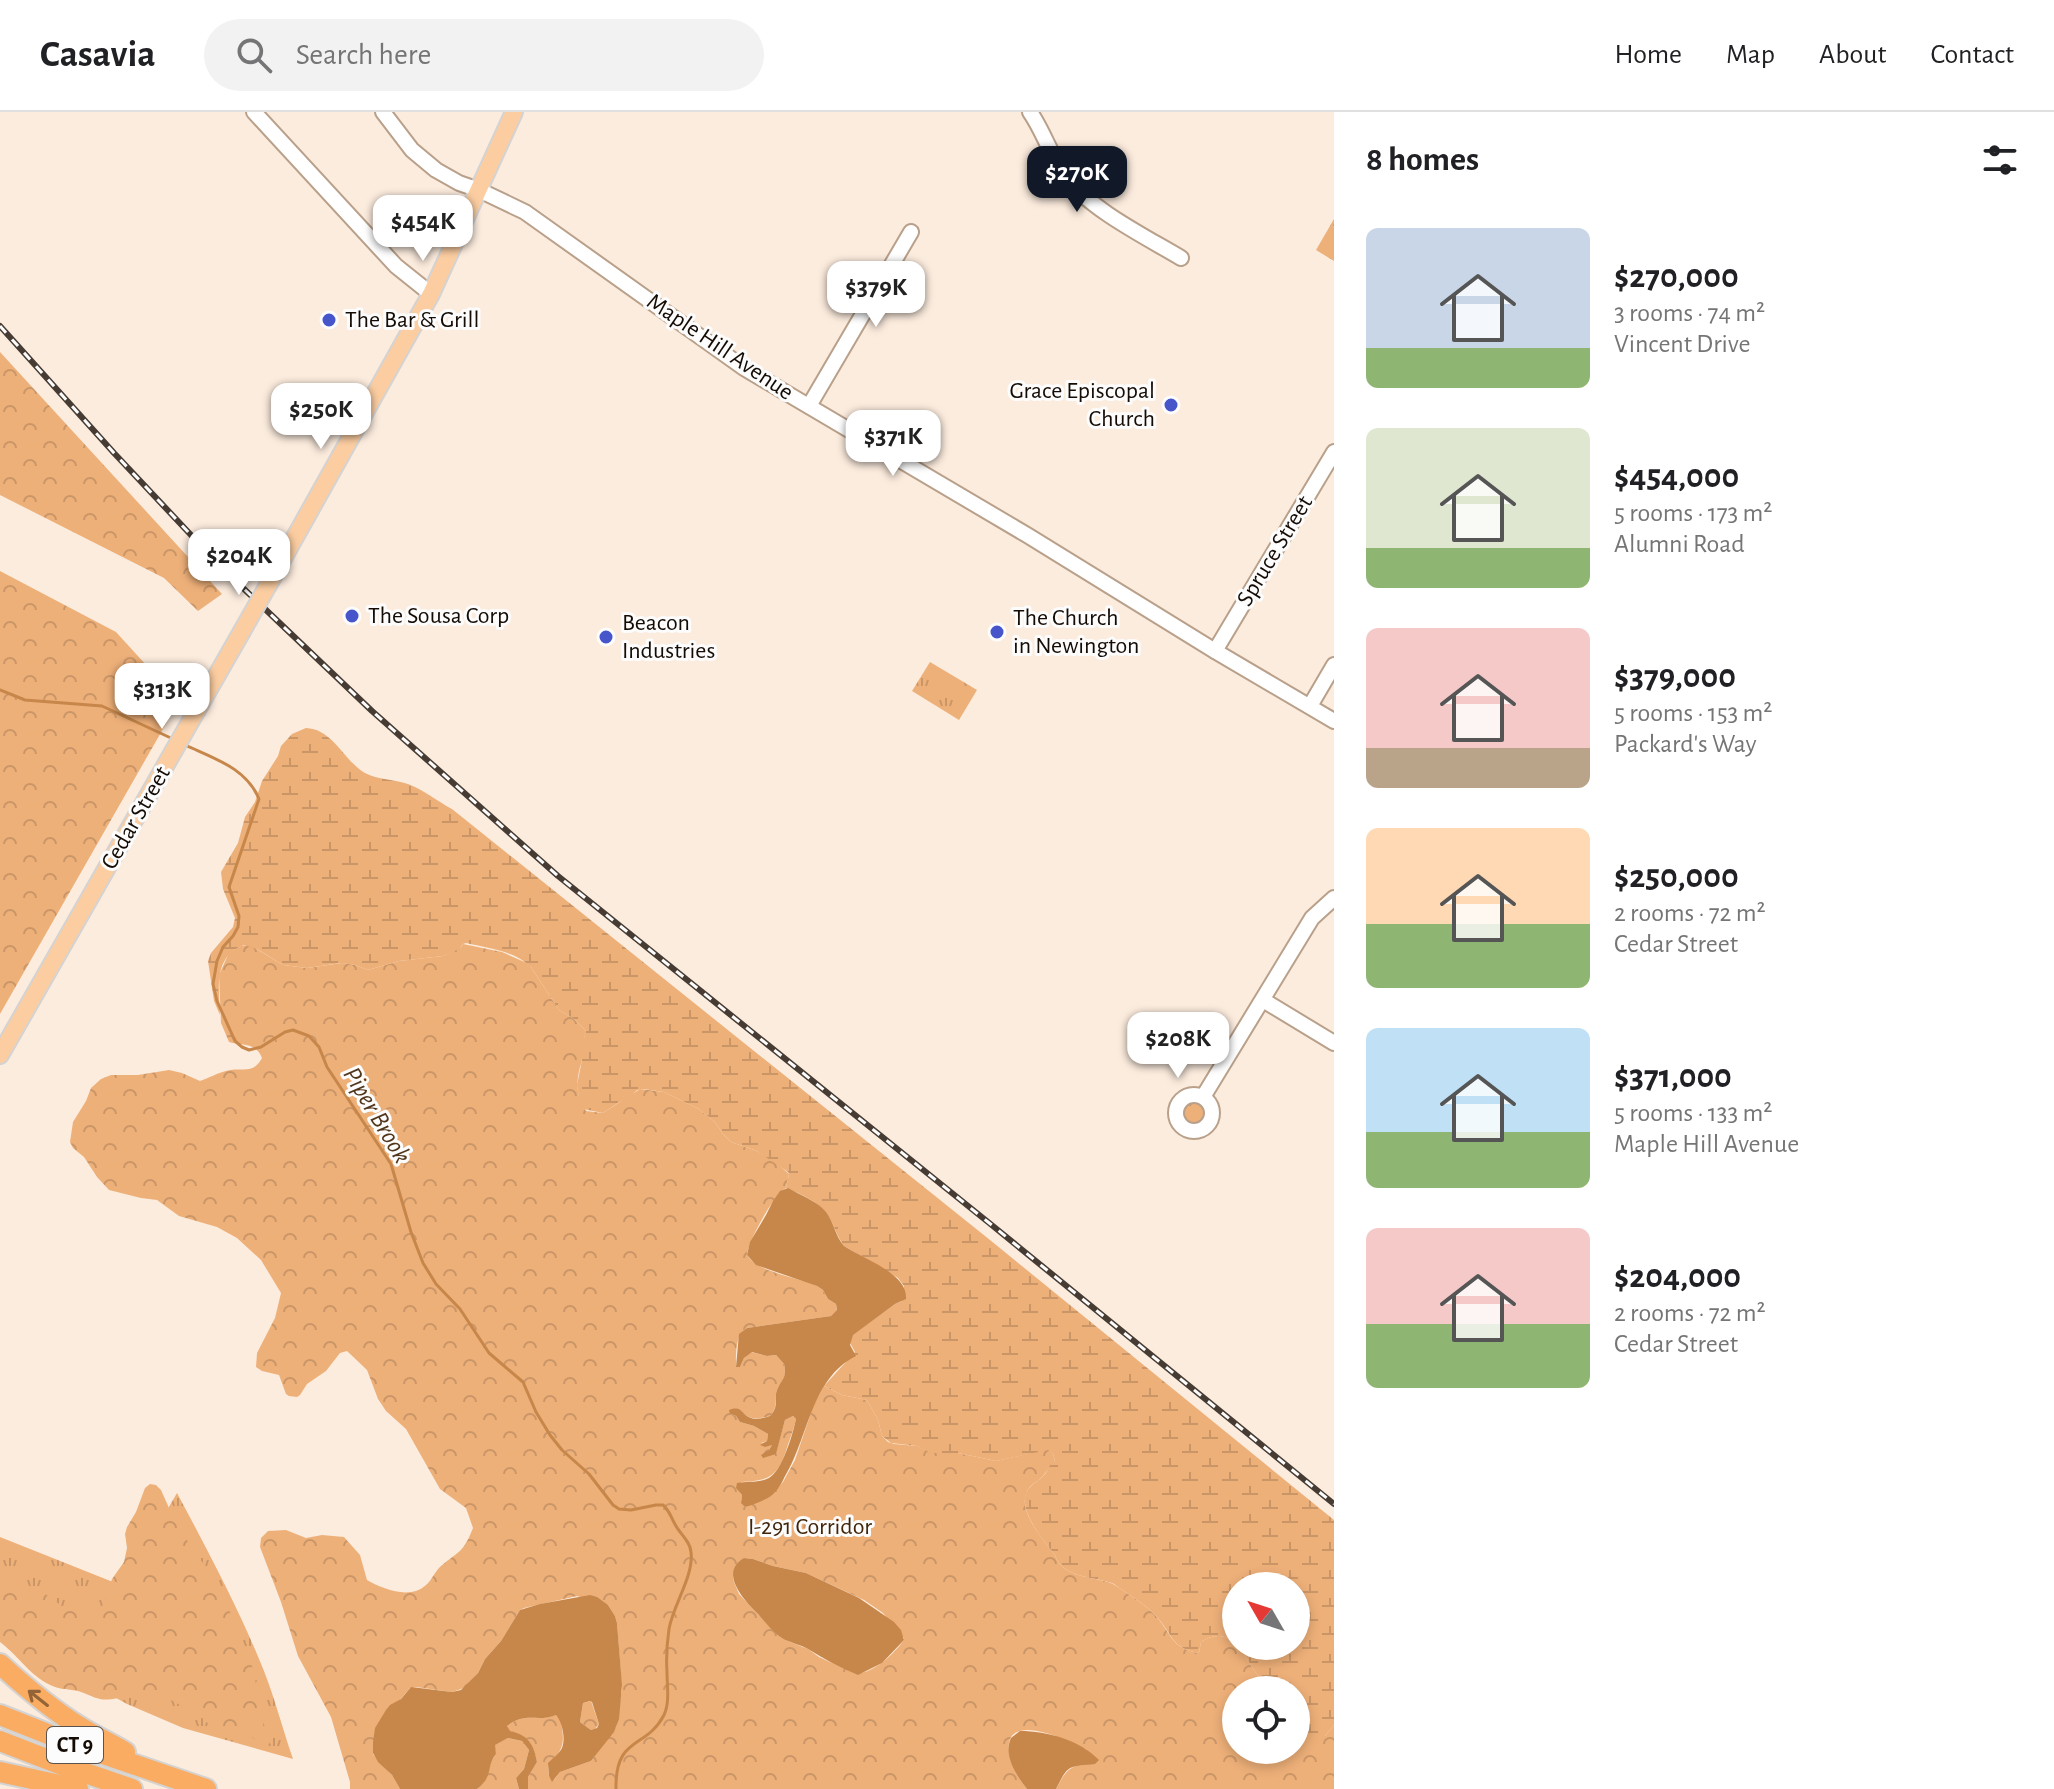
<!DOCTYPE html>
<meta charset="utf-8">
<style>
:root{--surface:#fff;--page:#f2f2f2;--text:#202124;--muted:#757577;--line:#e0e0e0;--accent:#111827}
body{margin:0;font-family:"Alegreya Sans",sans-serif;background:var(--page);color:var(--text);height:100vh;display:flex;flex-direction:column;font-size:30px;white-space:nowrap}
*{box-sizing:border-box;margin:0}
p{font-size:26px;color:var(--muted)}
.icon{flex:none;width:44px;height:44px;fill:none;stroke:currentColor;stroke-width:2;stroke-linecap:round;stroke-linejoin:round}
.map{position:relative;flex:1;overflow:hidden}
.side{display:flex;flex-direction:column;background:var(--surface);width:720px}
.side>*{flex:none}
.needle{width:52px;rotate:309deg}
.buttons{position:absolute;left:1222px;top:1460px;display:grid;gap:16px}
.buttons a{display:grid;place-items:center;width:88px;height:88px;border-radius:50%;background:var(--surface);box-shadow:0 4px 12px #0003;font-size:40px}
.price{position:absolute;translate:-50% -68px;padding:0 18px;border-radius:16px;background:#fff;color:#222;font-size:26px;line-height:52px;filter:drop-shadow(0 2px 4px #0008)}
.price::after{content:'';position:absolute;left:50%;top:48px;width:24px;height:18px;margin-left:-12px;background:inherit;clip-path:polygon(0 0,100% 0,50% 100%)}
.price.selected{background:var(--accent);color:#fff}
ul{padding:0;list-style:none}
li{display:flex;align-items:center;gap:24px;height:200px;padding:0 32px}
li span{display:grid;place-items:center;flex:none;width:224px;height:160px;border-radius:12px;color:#555}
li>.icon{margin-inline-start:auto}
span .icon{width:96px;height:96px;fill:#fffc;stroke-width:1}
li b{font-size:34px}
h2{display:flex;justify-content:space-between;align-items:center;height:96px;padding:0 32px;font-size:34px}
header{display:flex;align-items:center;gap:48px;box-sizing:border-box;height:112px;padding:0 40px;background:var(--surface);border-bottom:2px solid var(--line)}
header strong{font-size:38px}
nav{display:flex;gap:44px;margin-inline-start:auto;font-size:28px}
.search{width:560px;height:72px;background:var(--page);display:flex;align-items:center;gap:20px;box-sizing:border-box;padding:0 28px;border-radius:44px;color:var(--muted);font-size:30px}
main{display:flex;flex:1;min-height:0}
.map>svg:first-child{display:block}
.grass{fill:url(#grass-tufts)}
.forest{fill:url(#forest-crowns);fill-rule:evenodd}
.wetland{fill:url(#wetland-marsh)}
.water{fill:#c7874a;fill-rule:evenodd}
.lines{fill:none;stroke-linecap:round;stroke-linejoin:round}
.stream{stroke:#c7874a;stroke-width:3}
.minor-casing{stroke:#b9a08a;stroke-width:18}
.major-casing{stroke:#d5d3d2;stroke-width:20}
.highway-casing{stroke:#d5d3d2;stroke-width:24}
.minor{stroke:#fff;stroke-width:14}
.major{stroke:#fbcda1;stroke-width:16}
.highway{stroke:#f9ac62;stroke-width:20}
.rail-casing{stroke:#463c33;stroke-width:6}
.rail{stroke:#fcfcfc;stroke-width:3;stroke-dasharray:9;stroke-linecap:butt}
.major-bridge-casing{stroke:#d5d3d2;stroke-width:20;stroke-linecap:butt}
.major-bridge{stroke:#fbcda1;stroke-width:16}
.oneway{stroke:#926438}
.poi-dot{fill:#4755ca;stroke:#fcfcfc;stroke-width:3}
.labels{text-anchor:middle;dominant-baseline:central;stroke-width:6;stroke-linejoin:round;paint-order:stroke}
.shield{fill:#fcfcfc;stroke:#5a534e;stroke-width:2}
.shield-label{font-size:22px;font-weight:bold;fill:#140b04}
.poi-label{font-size:24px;fill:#140b04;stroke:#fcfcfc;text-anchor:start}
.street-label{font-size:24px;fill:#140b04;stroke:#fcfcfc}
.park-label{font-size:24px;fill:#40250a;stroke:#fcfcfc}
.water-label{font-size:26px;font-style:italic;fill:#51361b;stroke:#fcfcfc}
</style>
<header>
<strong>Casavia</strong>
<div class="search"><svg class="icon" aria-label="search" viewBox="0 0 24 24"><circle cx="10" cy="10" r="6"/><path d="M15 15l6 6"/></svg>Search here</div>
<nav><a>Home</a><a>Map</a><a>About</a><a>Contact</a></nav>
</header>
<main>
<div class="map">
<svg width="1334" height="1677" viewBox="0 0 1334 1677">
<defs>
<pattern id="grass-tufts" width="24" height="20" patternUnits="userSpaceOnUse" patternTransform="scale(2)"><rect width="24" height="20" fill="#eeb079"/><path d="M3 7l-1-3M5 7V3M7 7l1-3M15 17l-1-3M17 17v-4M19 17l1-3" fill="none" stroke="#cb9667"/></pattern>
<pattern id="forest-crowns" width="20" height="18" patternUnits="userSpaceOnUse" patternTransform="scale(2)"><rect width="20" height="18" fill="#eeb079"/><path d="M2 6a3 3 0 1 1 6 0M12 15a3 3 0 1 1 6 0" fill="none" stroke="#cb9667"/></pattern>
<pattern id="wetland-marsh" width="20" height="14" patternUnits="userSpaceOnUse" patternTransform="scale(2)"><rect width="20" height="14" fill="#eeb079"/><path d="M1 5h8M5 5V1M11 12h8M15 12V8" fill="none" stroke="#cb9667"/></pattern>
</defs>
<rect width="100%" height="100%" fill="#fcecde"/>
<g class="grass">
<path d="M1334,107V149L1316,138Z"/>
<path d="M930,550L977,578L959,608L912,579Z"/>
<circle cx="1195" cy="1000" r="11"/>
<path d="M177,1381C208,1439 239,1497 264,1559C275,1587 283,1618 293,1647L183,1616L127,1592L58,1554L0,1503V1425L123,1474Z"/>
</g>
<g class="forest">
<path d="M0,240L222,482L198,499L164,466L0,383Z"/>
<path d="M0,459L116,520L179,589L0,902Z"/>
<path d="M463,832L502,840L529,852L559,898L574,907L586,919C583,931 582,934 582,946C582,951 580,954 579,959C576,975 577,985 586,999L603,1001L640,977L664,980L699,997L715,1010L723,1022L731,1030L757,1039L774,1049L789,1062L786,1076C774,1082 748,1129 747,1143C758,1161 798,1165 817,1174L823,1178L828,1187L836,1192L837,1199L831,1204L747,1216C735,1223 736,1242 736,1255H740L744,1246L751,1240L767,1244L776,1243L784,1252C787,1268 782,1266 777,1278C773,1289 779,1294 770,1304C763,1306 753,1308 747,1304C740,1299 742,1297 732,1297L730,1302L736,1304L740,1310L754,1314L768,1322L767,1329L761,1331L772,1333L765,1345L776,1341L785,1308L793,1304L796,1307C794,1318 789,1328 786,1339C777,1365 768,1369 741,1370L738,1378L742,1383L741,1390L745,1395L769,1385L783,1370L795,1348L814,1292L824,1274L842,1283L867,1288L878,1308L882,1324L888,1330L894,1332L917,1334L934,1341H958L996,1349L1048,1337L1053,1342L1055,1349C1051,1353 1047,1359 1043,1364C1038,1370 1029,1372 1026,1382C1019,1400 1044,1429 1055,1443C1062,1467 1096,1464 1113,1472C1117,1474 1120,1477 1124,1479C1134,1486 1145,1493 1154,1502C1171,1519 1170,1537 1199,1541L1201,1530C1212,1522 1225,1522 1236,1530V1534H1239L1253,1557L1270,1578H1236V1638H1296V1613L1304,1624H1325L1334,1613V1677H1056C1064,1663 1068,1652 1086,1653L1087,1638C1074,1631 1060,1625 1046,1621C993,1606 1006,1650 1027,1677H528V1665L537,1650C533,1631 528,1624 509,1619L507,1614C527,1599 537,1611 555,1603L559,1604C562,1613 565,1627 561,1636C555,1651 546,1644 549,1664L554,1668L560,1660L591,1649L616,1615L622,1577L617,1511L615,1504L608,1493L577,1484L524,1496L520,1498L501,1529L485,1547L478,1561L464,1576L452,1580L416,1575L410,1576L399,1589L373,1630V1642L379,1650L392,1663L400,1677H350V1670L331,1605L298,1544L281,1490L260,1435L261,1426L268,1419L286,1418L306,1426L322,1423L344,1425L360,1443L367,1468C383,1477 410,1488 426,1473C432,1468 435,1459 441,1454C460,1438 463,1441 473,1416L466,1396L440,1377L406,1317L386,1299L378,1287L367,1258L347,1239L340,1241L326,1259L307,1272L300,1283L297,1285L289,1284L286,1282L279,1263L262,1259L256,1255L257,1241L275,1206L281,1181L261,1148L237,1126L217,1115L179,1104L157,1088L141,1086L109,1078L97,1065L84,1045L73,1036L70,1030L73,1010L86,989L91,976L101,967L111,963H138L169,958L182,961L200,969C209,966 217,961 226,959C242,954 252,964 262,946C256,930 242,934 229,930L221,911L219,863L229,841L241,834L248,833L255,836L283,853L307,856L342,851L355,853L368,858L399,849L443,844L461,835ZM744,1446L753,1447L773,1454L806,1461L864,1488L883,1501L904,1526V1528C893,1543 875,1560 856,1562L819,1545L808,1537L785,1528L775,1520L739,1482L734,1470L733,1465Z"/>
<path d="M150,1372L156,1373L161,1378L173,1405L193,1438L209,1459L231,1502L253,1557L265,1617L272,1628L267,1634L251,1625L224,1626L201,1605L164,1584L139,1580L129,1576L125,1577L118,1586C100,1590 97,1586 81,1580C73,1577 64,1578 55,1575C32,1567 19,1544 0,1530V1462L11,1470L44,1481L66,1497L90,1504L96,1501L103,1493L112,1467L124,1450L127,1436L125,1422L127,1415L136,1400L145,1376Z"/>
<path d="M591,1589L599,1612L595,1617L591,1618L580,1610L583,1591Z"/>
<path d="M508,1626L522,1629L529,1638L524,1657L516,1666L519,1677H477C490,1667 487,1653 496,1642L494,1633Z"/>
</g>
<path class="wetland" d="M306,616C333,617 343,648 365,661C378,668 394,667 408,672C424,678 437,689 452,697L990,1128L1334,1408V1613L1325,1624L1311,1628C1291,1617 1296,1598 1296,1578H1270L1253,1557L1239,1534H1296V1474H1236V1530C1225,1522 1212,1522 1201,1530L1199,1541C1170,1537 1172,1519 1154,1502C1145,1493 1134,1486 1124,1479C1120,1477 1117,1474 1114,1472C1096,1464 1062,1467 1055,1443C1044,1429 1019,1400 1026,1381C1030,1372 1038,1370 1044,1363C1049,1358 1048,1353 1055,1349L1053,1342L1048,1338L996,1349L958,1341H931L917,1334L891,1331L882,1324L878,1308L867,1288L842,1283L824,1274L855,1240L850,1231L852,1223L895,1192L902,1189L904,1174L898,1166L844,1134C837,1125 835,1115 829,1105C821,1091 801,1082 786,1076L789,1062L788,1060L757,1039L731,1030L723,1022L715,1010L699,997L664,980L643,977L637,978L629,986L618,991L603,1001L583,997L579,987L577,973L582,948L581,937L586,919L574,907L559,898L531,855C515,839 488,836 466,831L463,832L459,837L443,844L399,849L368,858L355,853L341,851L307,856L283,853L257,837L244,833C213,845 219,875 220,903L214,889L208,849L211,841L233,815L235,806L223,777L221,760L238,731L245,705L255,690L262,669L278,644L281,634L292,622Z"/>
<g class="water">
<path d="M788,1076C800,1083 817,1089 826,1100C834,1110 835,1124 844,1134C863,1147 908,1161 906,1187L895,1192L853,1223L850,1233L856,1244C810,1267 809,1326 784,1366C781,1373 775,1382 768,1386C762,1389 752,1393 745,1395L741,1391L742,1383L736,1376L737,1371C747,1369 759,1371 769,1366C782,1359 793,1322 796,1307L793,1304L785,1308L776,1342L763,1346L761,1343L769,1338L772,1333L765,1335L760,1333L767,1329L768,1322L754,1314L740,1310L736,1304L730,1302L729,1298C743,1293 740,1302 751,1306C757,1308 764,1306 770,1304C780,1293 773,1289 777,1278C782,1266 787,1267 784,1252L776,1243L767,1244L752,1240L744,1246L740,1255H736L739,1222L747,1216L831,1204L837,1198L836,1192L828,1187L823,1178L817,1174L756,1153L747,1143L750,1130L766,1103L773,1089L780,1079Z"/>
<path d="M744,1446L753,1447L773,1454L806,1461L859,1486L894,1510L901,1518L904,1528L882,1551L858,1563C841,1556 824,1547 808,1537C801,1533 792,1531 785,1528C774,1522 766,1511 758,1502C745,1489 718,1461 744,1446Z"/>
<path d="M590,1483L597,1485L608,1493L615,1504L617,1511L622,1573L619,1607L614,1620L591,1649L560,1660L552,1670L549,1664L548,1651C552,1647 559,1642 562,1636C566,1626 562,1610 556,1603C537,1611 527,1599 507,1614L510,1619C528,1623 534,1632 537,1650L528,1665V1677H519L516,1666L524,1657L529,1638L522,1629L508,1626L495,1633L496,1642C486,1654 494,1664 477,1677H400L392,1663L378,1650L373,1641V1630L375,1616L386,1598L390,1593L401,1587L411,1575L452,1580L461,1578L478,1561L485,1547L501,1529L520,1498L540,1492ZM590,1589L592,1590L599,1612L597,1616L591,1618L580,1610L583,1591Z"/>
<path d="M1020,1619C1047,1619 1080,1628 1099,1648L1095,1652C1069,1655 1069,1651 1056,1677H1027C1016,1663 1003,1643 1011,1626Z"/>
</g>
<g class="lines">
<g class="stream">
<path d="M0,578L25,588L102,594L173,627"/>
<path d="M183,632C212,646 246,655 259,687L229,775L239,804L238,815L233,824L223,835L217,849L213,872L217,889L235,929L242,935L249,938L261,935L285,920L293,918L309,924L319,935L327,955L391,1052L411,1120L423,1151L436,1172L460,1197L489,1241L523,1270L536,1300L550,1323L562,1338L589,1362L613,1393L619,1397L631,1398L656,1393H663C670,1399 671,1406 676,1414C681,1423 690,1429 691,1440C694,1464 673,1493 669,1517C667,1531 666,1546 667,1560C667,1574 670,1590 664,1603C646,1638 615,1623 616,1677"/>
</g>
<g class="minor-casing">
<g id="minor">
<path d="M254,0L396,154L431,182"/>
<path d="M383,0L412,38L436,58L459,71L479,78L525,100L744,256L1027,423L1215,539L1334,609"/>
<path d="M1030,0C1044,20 1051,45 1066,65C1091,98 1146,125 1181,146"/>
<path d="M809,294L911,120"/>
<path d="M1215,539L1334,340"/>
<path d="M1310,594L1334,553"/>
<path d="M1263,888L1334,931"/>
<circle cx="1194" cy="1001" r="18"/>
<path d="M1203,985L1312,806L1334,786"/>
</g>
</g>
<g class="major-casing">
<g id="major">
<path d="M271,468L431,182L514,0"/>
<path d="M0,943L241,521"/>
</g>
</g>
<g class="highway-casing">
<g id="highway">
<path d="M0,1552C25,1575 51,1597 80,1615C94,1624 110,1631 125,1640"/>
<path d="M0,1603L68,1630L206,1677"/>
<path d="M0,1629L62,1653L132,1677"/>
<path d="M0,1660L78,1677"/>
</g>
</g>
<use href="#minor" class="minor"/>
<use href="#major" class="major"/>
<use href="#highway" class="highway"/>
<g class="rail-casing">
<path id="rail" d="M0,214L114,341L222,456L372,599L558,764L988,1110L1334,1392"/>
</g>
<use href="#rail" class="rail"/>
<g class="major-bridge-casing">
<path id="major-bridge" d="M241,521L271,468"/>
</g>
<use href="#major-bridge" class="major-bridge"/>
</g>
<defs><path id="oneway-shaft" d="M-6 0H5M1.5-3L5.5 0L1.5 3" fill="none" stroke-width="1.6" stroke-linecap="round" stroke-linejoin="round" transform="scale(2)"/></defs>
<use class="oneway" href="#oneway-shaft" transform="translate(38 1586) rotate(-142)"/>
<g class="poi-dot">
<circle cx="329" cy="208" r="8"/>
<circle cx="1171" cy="293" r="8"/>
<circle cx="352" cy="504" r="8"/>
<circle cx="997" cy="520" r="8"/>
<circle cx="606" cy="525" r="8"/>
</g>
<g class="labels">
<rect class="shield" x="47" y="1615" width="56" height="36" rx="6"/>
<g class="shield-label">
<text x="75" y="1633">CT 9</text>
</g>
<g class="poi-label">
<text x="345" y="208">The Bar &amp; Grill</text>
<text x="1155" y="279" text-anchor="end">Grace Episcopal<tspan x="1155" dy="28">Church</tspan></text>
<text x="368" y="504">The Sousa Corp</text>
<text x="1013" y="506">The Church<tspan x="1013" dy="28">in Newington</tspan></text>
<text x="622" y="511">Beacon<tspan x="622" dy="28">Industries</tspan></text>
</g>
<g class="street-label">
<text transform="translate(720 235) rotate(34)">Maple Hill Avenue</text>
<text transform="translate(1275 439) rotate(-59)">Spruce Street</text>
<text transform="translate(136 706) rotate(-60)">Cedar Street</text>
</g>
<g class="park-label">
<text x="810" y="1415">I-291 Corridor</text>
</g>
<g class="water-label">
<text transform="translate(377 1003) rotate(59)">Piper Brook</text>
</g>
</g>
</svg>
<div class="buttons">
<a><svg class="needle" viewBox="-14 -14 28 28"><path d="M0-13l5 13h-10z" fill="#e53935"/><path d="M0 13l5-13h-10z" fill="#757577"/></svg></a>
<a><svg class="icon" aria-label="locate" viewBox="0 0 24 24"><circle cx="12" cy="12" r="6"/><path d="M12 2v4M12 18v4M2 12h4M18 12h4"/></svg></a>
</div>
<b class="price selected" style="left:1077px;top:102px">$270K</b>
<b class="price" style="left:423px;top:151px">$454K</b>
<b class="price" style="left:876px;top:217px">$379K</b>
<b class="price" style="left:321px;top:339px">$250K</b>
<b class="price" style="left:893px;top:366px">$371K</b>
<b class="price" style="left:239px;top:485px">$204K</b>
<b class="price" style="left:162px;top:619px">$313K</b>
<b class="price" style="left:1178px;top:968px">$208K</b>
</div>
<section class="side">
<h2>8 homes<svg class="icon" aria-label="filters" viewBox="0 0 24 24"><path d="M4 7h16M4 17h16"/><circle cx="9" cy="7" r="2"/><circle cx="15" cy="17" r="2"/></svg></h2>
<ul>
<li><span style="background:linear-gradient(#c9d6e8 75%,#8fb573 0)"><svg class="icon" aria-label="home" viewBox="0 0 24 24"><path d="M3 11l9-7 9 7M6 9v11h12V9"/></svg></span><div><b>$270,000</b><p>3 rooms · 74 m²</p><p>Vincent Drive</p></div></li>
<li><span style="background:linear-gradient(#dfe7d0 75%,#8fb573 0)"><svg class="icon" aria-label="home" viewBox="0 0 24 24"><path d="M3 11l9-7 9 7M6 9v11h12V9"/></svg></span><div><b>$454,000</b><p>5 rooms · 173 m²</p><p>Alumni Road</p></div></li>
<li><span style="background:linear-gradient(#f6c9c9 75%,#b9a48a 0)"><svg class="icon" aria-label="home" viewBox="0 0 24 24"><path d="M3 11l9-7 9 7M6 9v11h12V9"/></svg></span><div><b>$379,000</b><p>5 rooms · 153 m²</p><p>Packard's Way</p></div></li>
<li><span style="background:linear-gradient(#ffd9b3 60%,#8fb573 0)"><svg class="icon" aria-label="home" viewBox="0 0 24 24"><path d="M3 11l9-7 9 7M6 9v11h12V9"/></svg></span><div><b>$250,000</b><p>2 rooms · 72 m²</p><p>Cedar Street</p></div></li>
<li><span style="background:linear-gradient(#bfe0f5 65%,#8fb573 0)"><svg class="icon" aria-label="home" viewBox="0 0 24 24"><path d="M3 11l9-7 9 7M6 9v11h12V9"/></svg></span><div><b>$371,000</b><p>5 rooms · 133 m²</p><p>Maple Hill Avenue</p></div></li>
<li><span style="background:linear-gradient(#f6c9c9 60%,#8fb573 0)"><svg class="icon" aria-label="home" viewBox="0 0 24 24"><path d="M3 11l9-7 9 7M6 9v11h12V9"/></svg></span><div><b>$204,000</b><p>2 rooms · 72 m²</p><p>Cedar Street</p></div></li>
</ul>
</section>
</main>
